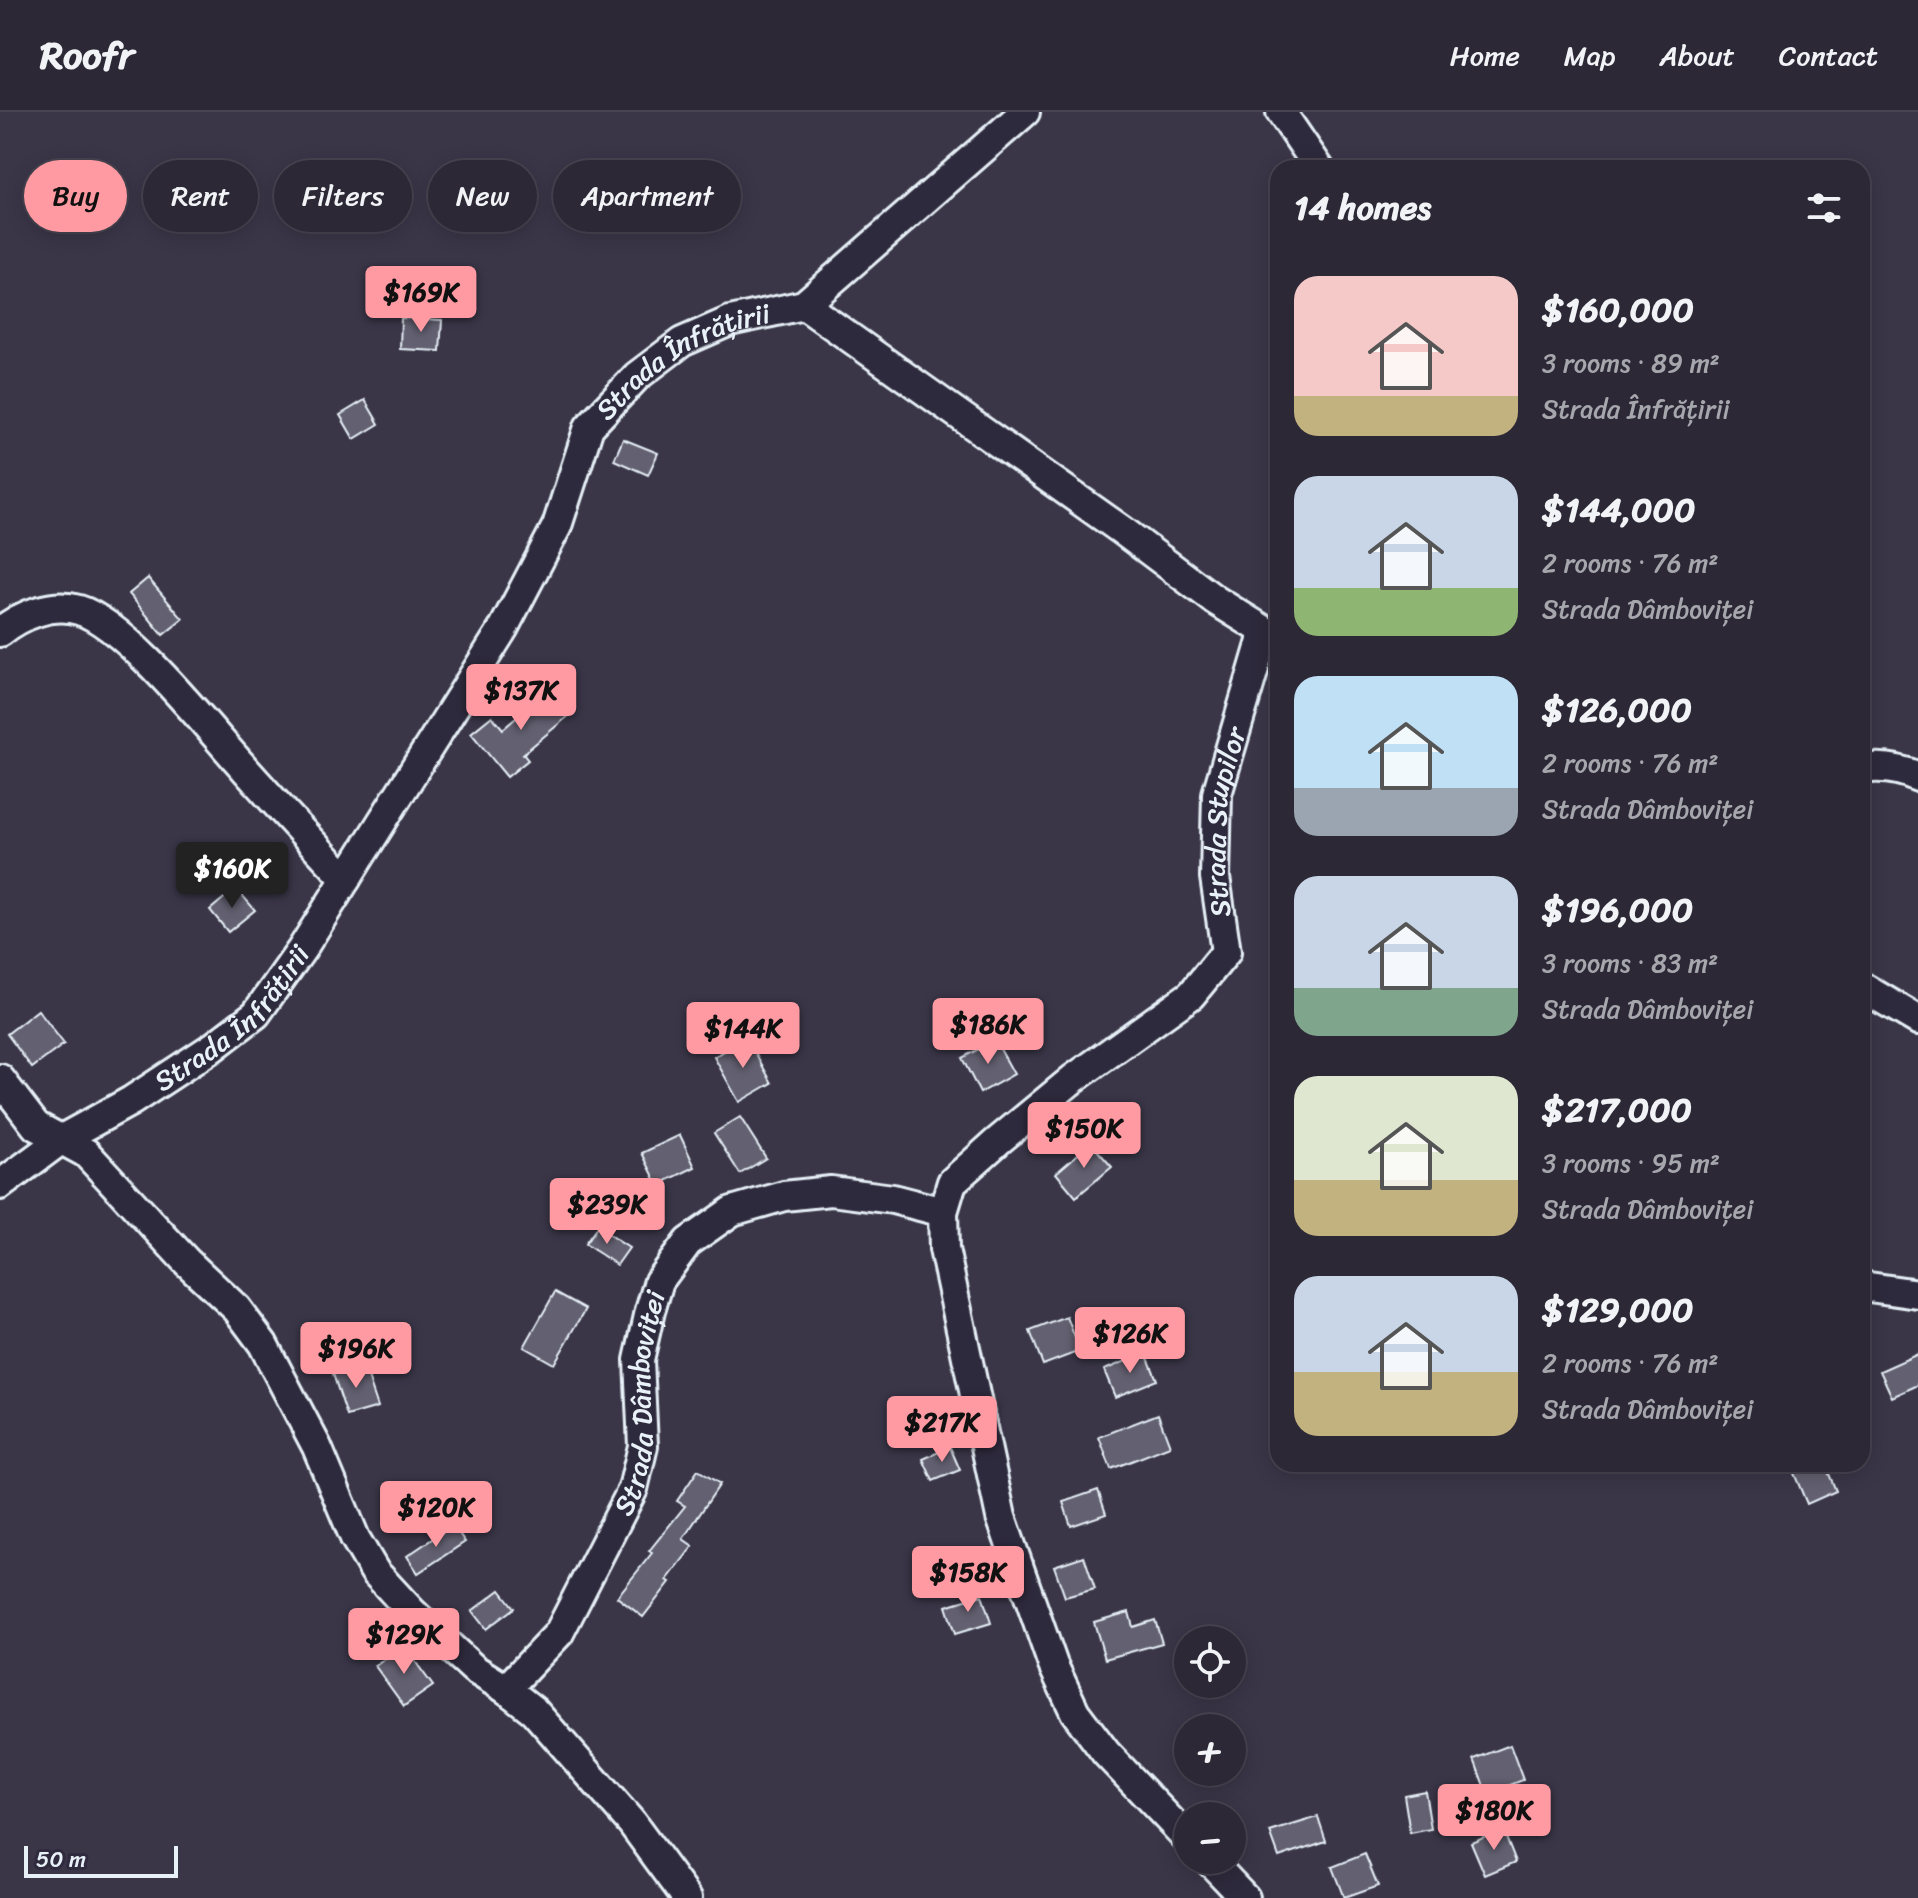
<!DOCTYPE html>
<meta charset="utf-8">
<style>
:root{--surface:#2c2836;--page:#383442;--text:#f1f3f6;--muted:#a6a6ad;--line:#484451;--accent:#ff9aa2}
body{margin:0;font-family:Sriracha,sans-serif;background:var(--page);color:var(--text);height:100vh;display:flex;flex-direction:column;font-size:30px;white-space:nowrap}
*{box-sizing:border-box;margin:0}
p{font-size:26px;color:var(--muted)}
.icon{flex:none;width:44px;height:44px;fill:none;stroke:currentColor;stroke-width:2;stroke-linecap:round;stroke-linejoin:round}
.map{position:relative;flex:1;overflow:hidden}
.drawer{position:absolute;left:1270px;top:48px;width:600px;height:1312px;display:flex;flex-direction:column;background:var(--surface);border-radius:24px;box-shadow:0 4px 20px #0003,0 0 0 2px var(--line)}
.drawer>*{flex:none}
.top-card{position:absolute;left:24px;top:48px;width:760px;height:72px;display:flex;gap:16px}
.controls{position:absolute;left:1174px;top:1514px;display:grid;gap:16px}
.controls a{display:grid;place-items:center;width:72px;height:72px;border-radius:50%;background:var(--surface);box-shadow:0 4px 20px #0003,0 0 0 2px var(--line);font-size:40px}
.scale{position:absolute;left:24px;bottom:20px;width:154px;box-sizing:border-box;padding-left:8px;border:4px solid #e8f1f8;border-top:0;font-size:22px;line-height:28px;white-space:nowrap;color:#e8f1f8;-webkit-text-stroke:6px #2f2a3d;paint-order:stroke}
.price{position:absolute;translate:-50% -68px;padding:0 18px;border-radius:8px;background:var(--accent);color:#111;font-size:26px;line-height:52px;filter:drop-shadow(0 2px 4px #0008)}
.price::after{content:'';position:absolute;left:50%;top:48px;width:24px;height:18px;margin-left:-12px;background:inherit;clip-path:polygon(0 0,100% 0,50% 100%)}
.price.current{background:#222;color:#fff}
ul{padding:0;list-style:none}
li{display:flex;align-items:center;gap:24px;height:200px;padding:0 24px}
li span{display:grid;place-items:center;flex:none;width:224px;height:160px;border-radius:24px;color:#555}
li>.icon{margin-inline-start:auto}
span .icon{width:96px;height:96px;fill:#fffc;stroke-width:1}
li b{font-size:34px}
h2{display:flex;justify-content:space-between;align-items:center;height:96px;padding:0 24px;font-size:34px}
.tag{padding:0 28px;border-radius:36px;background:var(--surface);box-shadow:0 4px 20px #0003,0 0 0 2px var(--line);font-size:28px;line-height:72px}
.tag.current{background:var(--accent);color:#111}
header{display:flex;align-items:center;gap:48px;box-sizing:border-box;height:112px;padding:0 40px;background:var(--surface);border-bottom:2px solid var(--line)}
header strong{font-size:38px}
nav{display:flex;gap:44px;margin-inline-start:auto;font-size:28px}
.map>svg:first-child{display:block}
.building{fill:#636171;stroke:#e8f1f8;stroke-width:2}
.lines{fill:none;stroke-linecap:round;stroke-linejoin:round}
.minor-casing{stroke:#e8f1f8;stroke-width:34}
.minor{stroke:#2f2a3d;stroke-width:28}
.labels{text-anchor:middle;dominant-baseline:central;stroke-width:7;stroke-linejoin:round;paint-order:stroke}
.street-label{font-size:28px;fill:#e8f1f8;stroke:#2f2a3d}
</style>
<header>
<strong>Roofr</strong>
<nav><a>Home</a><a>Map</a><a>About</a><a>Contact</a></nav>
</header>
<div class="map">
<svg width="1918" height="1786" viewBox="0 0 1918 1786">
<rect width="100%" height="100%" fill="#3a3648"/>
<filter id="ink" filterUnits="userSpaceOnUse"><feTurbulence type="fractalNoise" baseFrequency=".0125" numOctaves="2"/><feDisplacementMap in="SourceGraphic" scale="16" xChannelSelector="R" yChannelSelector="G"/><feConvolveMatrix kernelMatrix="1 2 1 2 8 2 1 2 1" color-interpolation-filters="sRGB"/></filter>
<g filter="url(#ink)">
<g class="building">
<path d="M401,206L442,208L440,239L400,237Z"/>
<path d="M365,288L379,312L354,327L340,303Z"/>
<path d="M623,327L658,341L648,363L614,348Z"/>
<path d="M148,466L183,507L163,523L129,482Z"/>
<path d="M551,576L572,601L523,642L528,648L507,665L471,621L492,604L503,617Z"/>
<path d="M236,776L255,798L228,820L210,798Z"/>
<path d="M38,898L64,932L32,956L7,922Z"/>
<path d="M747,926L772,971L739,990L714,945Z"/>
<path d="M995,928L1014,962L980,981L962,946Z"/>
<path d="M740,1005L766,1046L740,1062L714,1021Z"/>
<path d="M680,1023L695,1055L658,1073L642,1041Z"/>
<path d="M1091,1031L1112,1055L1076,1085L1056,1061Z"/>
<path d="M597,1115L629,1136L617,1153L585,1132Z"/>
<path d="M555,1180L586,1197L554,1252L524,1235Z"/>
<path d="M1067,1205L1080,1239L1043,1253L1030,1219Z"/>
<path d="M1146,1241L1157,1268L1115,1285L1104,1258Z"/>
<path d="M1918,1242V1273L1892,1285L1880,1259Z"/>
<path d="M364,1253L378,1295L347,1304L333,1262Z"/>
<path d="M1158,1302L1170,1334L1111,1357L1099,1325Z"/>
<path d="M950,1335L960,1358L933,1369L923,1347Z"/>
<path d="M1790,1352H1825L1836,1379L1807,1392Z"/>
<path d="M698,1358L720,1372L683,1427L693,1434L667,1468L670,1470L643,1505L617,1485L652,1441L649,1439L685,1394L677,1389Z"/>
<path d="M1098,1378L1106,1402L1071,1414L1063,1390Z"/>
<path d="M453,1413L465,1430L418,1461L407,1444Z"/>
<path d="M1084,1444L1095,1477L1065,1485L1054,1454Z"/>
<path d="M500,1478L514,1496L486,1517L472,1499Z"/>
<path d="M982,1483L991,1511L955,1522L946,1494Z"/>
<path d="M1129,1500L1133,1515L1155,1508L1162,1531L1105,1547L1094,1510Z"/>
<path d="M404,1534L433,1574L404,1594L375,1554Z"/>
<path d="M1510,1633L1523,1668L1487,1682L1474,1647Z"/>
<path d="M1425,1679L1431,1717L1410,1721L1404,1683Z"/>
<path d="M1318,1705L1326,1729L1279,1745L1270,1720Z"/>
<path d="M1503,1717L1516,1750L1485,1763L1471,1730Z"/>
<path d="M1365,1742L1378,1774L1344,1786L1332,1755Z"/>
</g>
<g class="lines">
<g class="minor-casing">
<g id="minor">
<path d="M1281,0L1319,56"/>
<path d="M804,193L1123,419L1215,488L1265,519"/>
<path d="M0,520C21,503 52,490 79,498C125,512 204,611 238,649C273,689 310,728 346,767"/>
<path d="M1862,657C1881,654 1901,657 1918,665"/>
<path d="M1862,875L1918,908"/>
<path d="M0,967L36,1014L86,1041L187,1150L237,1197L263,1232L317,1335L355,1426L375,1460L412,1500L474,1557L506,1577L534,1599L631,1710L687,1786"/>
<path id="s1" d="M0,1073L62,1027L131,989L213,935L256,902L302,837L503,517L557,414L589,315L637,264L682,230L730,209L804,193L1025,0"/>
<path d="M1862,1174L1918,1182"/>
<path id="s2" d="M506,1577L559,1521L633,1377L643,1334L639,1248L650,1199L659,1169L688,1130L732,1099L784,1084L831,1079L893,1087L943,1100"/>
<path id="s3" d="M1188,1727L1106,1641L1075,1600L1053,1553L1001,1405L944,1137L943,1100L952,1070L998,1029L1073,967L1191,883L1226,840L1215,765L1217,682L1265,519"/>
<path d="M1209,1748L1245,1786"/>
</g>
</g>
<use href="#minor" class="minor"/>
</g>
</g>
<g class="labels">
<g class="street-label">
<text stroke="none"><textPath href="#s1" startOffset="1104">Strada Înfrățirii</textPath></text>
<text stroke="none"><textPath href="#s3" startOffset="1212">Strada Stupilor</textPath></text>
<text stroke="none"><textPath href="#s1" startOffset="288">Strada Înfrățirii</textPath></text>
<text stroke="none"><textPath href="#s2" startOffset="326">Strada Dâmboviței</textPath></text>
</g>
</g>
</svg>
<div class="controls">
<a><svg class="icon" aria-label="locate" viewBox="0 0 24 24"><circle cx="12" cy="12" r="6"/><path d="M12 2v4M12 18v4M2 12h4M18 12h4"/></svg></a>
<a>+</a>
<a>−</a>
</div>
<div class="scale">50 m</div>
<b class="price" style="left:421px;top:222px">$169K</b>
<b class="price" style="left:521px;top:620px">$137K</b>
<b class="price current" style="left:232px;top:798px">$160K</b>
<b class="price" style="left:988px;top:954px">$186K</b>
<b class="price" style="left:743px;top:958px">$144K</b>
<b class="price" style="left:1084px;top:1058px">$150K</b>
<b class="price" style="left:607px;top:1134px">$239K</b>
<b class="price" style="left:1130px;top:1263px">$126K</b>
<b class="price" style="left:356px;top:1278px">$196K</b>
<b class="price" style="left:942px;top:1352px">$217K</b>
<b class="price" style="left:436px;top:1437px">$120K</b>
<b class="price" style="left:968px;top:1502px">$158K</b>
<b class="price" style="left:404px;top:1564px">$129K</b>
<b class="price" style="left:1494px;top:1740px">$180K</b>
<div class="top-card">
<a class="tag current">Buy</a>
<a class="tag">Rent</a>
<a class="tag">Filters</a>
<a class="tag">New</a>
<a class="tag">Apartment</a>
</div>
<section class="drawer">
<h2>14 homes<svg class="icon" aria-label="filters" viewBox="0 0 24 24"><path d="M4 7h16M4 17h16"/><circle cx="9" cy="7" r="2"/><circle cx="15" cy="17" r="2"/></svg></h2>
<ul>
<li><span style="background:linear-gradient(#f6c9c9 75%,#c2b280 0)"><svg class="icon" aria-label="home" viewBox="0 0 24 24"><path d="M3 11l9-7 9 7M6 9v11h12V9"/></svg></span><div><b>$160,000</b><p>3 rooms · 89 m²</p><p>Strada Înfrățirii</p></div></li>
<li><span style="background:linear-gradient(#c9d6e8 70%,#8fb573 0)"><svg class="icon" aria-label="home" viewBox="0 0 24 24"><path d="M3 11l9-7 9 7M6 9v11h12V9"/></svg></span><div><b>$144,000</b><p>2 rooms · 76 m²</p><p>Strada Dâmboviței</p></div></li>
<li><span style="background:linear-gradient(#bfe0f5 70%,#9aa5b1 0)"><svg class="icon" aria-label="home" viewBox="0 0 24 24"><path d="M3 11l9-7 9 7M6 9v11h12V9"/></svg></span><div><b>$126,000</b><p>2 rooms · 76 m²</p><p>Strada Dâmboviței</p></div></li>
<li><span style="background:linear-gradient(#c9d6e8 70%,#7fa58c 0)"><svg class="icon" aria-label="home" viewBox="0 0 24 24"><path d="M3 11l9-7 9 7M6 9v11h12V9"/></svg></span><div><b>$196,000</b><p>3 rooms · 83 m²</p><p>Strada Dâmboviței</p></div></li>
<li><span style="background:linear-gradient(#dfe7d0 65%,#c2b280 0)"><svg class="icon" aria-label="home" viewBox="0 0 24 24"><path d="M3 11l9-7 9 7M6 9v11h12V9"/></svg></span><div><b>$217,000</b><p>3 rooms · 95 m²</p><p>Strada Dâmboviței</p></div></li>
<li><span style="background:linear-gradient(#c9d6e8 60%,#c2b280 0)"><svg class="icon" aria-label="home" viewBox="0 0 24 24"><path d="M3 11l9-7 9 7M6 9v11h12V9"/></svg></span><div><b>$129,000</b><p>2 rooms · 76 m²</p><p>Strada Dâmboviței</p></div></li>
</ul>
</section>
</div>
